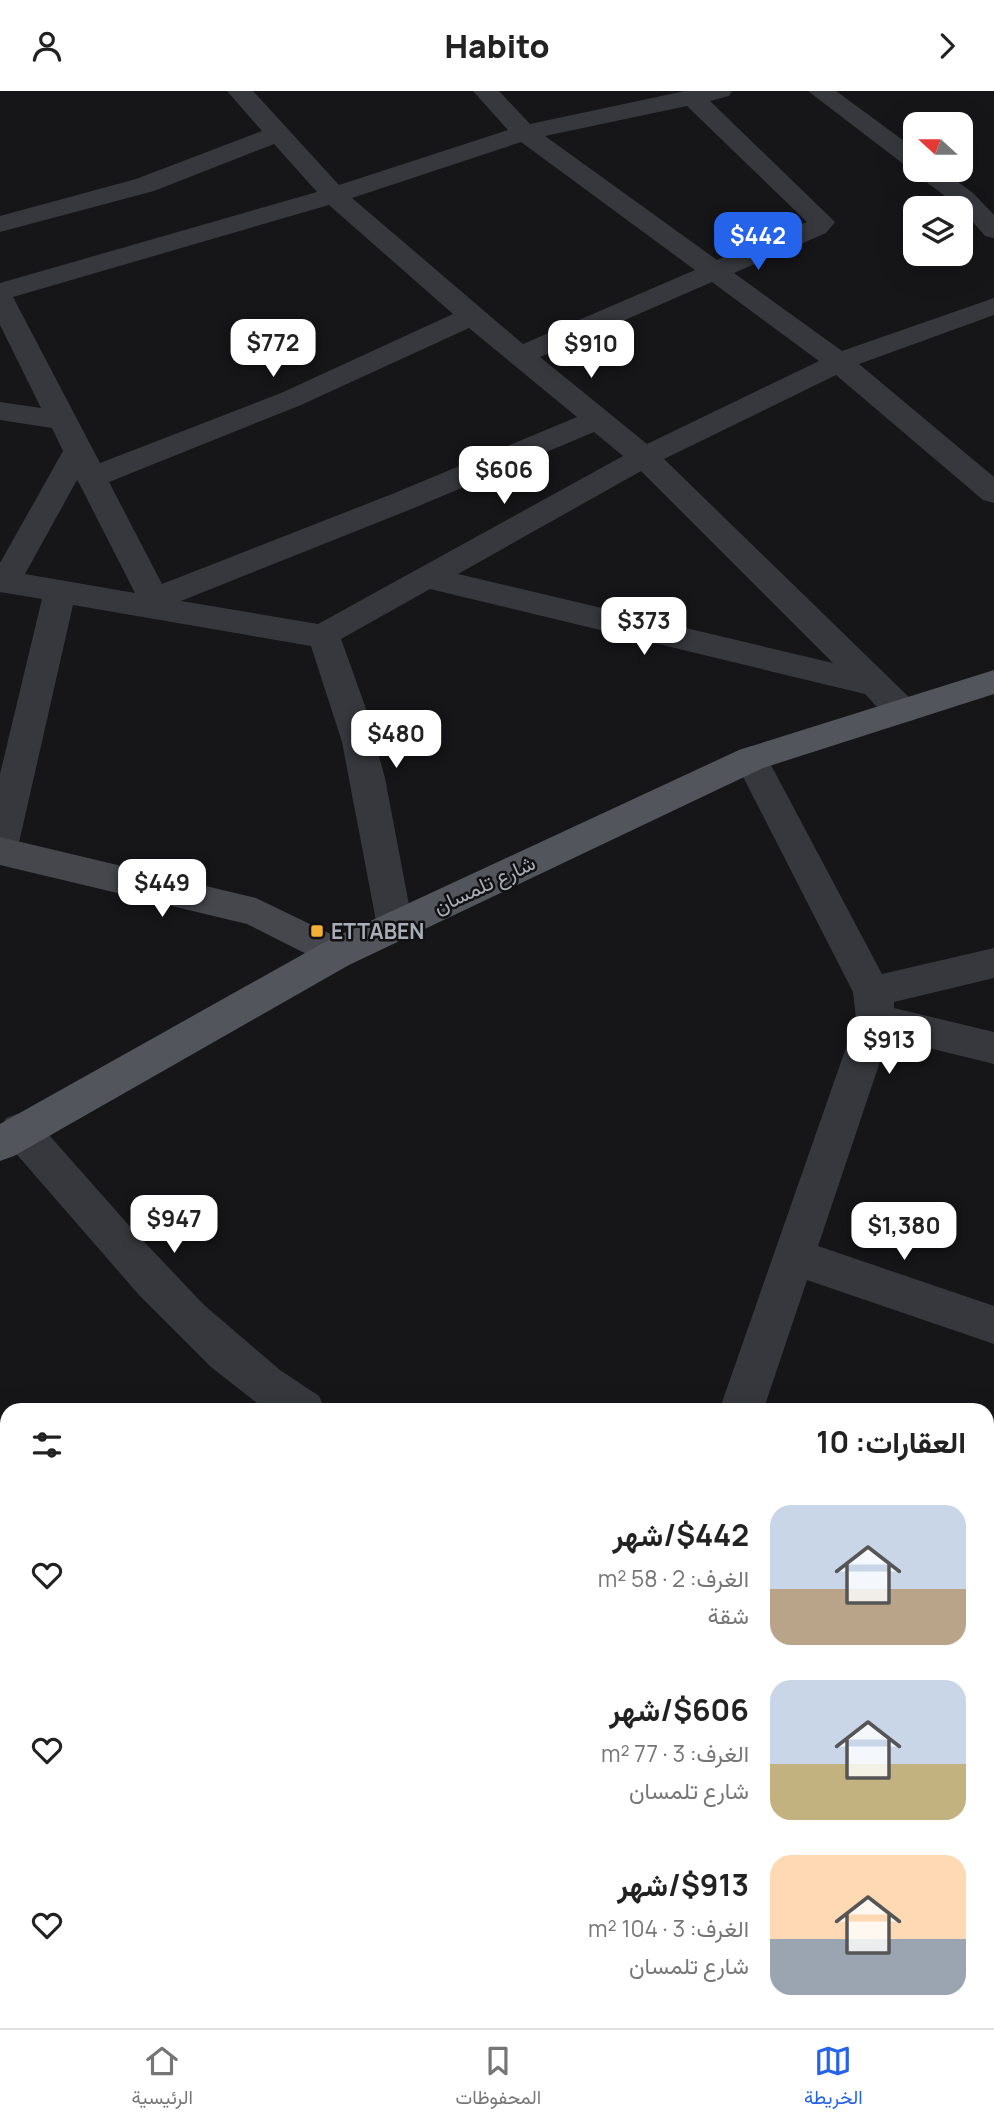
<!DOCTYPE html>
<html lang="ar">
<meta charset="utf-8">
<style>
:root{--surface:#fff;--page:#f2f2f2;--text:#222;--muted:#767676;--line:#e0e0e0;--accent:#2563eb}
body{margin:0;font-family:Manrope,Vazirmatn,sans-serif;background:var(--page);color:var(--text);direction:rtl;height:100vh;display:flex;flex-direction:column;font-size:26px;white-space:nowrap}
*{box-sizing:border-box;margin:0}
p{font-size:23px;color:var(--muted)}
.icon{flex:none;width:38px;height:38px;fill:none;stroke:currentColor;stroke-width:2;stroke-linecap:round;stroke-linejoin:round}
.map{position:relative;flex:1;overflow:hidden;direction:ltr}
.side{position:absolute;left:0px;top:1312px;width:994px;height:625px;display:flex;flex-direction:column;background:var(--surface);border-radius:21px 21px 0 0;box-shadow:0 7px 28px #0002;direction:rtl}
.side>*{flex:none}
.needle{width:46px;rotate:291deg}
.fabs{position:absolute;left:903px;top:21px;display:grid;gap:14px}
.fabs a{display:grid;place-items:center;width:70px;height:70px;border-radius:14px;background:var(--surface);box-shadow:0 7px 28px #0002;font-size:35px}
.price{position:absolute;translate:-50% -60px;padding:0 16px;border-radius:14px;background:#fff;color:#222;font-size:23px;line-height:46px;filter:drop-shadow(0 2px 4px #0008)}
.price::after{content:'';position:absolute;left:50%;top:42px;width:21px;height:16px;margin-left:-10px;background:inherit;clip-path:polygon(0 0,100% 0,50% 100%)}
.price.active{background:var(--accent);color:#fff}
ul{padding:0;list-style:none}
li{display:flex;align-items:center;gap:21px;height:175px;padding:0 28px}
li span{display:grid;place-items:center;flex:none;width:196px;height:140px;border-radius:21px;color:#555}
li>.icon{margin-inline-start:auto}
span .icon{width:84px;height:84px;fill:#fffc;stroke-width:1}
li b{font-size:30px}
h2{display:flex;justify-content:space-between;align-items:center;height:84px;padding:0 28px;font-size:30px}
header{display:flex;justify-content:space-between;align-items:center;height:91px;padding:0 28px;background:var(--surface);font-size:32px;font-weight:800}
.tabs{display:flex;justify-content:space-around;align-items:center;height:98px;border-top:2px solid var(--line);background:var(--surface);font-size:19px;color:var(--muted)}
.tabs a{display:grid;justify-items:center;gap:4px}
.tabs .active{color:var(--accent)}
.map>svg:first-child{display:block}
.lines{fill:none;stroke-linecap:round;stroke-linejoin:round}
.street{fill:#37383d;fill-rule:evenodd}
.secondary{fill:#45474d;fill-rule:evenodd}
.primary{fill:#53555c;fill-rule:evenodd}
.poi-dot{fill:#f2b134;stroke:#111113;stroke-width:2.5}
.labels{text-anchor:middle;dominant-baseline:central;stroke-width:5;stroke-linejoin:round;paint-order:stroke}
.street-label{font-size:21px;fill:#a8adb8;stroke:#111113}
.poi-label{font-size:21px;font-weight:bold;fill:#a8adb8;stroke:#111113;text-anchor:start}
</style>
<header><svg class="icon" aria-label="forward" viewBox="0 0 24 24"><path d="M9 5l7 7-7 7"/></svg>Habito<svg class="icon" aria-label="person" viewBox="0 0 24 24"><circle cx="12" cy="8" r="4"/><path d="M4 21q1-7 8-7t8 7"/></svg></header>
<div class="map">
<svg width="994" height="1937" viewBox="0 0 994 1937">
<rect width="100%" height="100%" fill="#161618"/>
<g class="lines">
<g class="street">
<path d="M227,0H253L339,94L508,39L473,0H499L530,33L685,0H732L729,5L710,10L835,131L826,142L734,182L842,260L994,207V224L859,273L994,386V412L983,409L836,284L664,368L914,611L919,620L914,629C889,636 881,619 865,603L430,498L341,548L365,615L385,687L413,835L408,845L395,850L382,845L377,835L342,651L311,555L73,514L18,756L13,766L0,770V683L42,508L0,501V472L63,360L52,337L0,329V311L41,317L0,234V192L317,101L274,53L154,100L0,141V125L136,88L262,40ZM687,15L807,131L717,169L545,45ZM521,51L695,179L523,253L352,107ZM329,114L453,223L281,302L100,372L13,206ZM712,191L819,270L647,353L540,266ZM469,237L577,326L392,403L162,493L109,391L301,314ZM594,341L623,365L318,533L181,510L414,417ZM641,380L833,572L458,483ZM77,389L80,394L135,502L25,483Z"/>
<path d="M808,0H836L915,58V79H942L973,102L994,124V147L985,145L961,117L917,84L914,77L906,75Z"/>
<path d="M751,655L763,659L882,883L994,857V887L894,911V917L994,941V973L888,947L818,1155L994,1215V1253L807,1189L763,1320H719L856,928L853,901L734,668L739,659Z"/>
<path d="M20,1022L34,1027L133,1139L204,1214L280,1279L319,1305L326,1320H267L211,1276L139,1204L6,1051L0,1039L6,1027Z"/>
<path d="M0,1585L7,1588V1639L0,1636Z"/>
<path d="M25,1930H78L75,1937H22Z"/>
<path d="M480,1930H585L584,1937H483Z"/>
</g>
<path class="secondary" d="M0,746L256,807L349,852L354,863L349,874L336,878L247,833L0,774Z"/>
<path class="primary" d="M994,579V603L763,677L349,874L14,1065L0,1070V1033L323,852L739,659Z"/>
</g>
<rect class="poi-dot" x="310" y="833" width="14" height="14" rx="3.5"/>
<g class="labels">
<g class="street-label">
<text transform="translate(484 793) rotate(-25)">شارع تلمسان</text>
</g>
<g class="poi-label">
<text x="331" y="840">ETTABEN</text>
</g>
</g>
</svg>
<div class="fabs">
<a><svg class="needle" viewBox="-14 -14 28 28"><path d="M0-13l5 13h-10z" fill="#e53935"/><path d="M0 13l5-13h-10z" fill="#767676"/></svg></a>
<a><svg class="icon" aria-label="layers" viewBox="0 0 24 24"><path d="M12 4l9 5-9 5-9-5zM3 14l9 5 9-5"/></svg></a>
</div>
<b class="price active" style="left:758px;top:181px">$442</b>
<b class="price" style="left:273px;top:288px">$772</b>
<b class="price" style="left:591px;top:289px">$910</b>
<b class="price" style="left:504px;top:415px">$606</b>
<b class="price" style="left:644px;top:566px">$373</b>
<b class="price" style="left:396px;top:679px">$480</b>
<b class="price" style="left:162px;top:828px">$449</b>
<b class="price" style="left:889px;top:985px">$913</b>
<b class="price" style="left:174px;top:1164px">$947</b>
<b class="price" style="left:904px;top:1171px">$1,380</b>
<section class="side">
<h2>العقارات: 10<svg class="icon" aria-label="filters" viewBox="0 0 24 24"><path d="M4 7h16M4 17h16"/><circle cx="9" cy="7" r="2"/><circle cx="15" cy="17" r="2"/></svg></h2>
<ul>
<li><span style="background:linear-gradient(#c9d6e8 60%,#b9a48a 0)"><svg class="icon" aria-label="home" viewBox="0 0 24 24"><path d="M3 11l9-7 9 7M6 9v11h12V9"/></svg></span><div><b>$442/شهر</b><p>الغرف: 2 · 58 m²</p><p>شقة</p></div><svg class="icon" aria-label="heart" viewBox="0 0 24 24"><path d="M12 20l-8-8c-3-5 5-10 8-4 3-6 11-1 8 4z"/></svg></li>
<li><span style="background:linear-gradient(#c9d6e8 60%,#c2b280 0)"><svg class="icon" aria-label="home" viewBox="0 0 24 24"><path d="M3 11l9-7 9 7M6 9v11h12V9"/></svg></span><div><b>$606/شهر</b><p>الغرف: 3 · 77 m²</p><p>شارع تلمسان</p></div><svg class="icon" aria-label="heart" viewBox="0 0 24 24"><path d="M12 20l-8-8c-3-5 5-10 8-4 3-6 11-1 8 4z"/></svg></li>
<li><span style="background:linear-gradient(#ffd9b3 60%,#9aa5b1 0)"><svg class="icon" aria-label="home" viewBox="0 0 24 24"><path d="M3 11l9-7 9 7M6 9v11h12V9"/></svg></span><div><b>$913/شهر</b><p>الغرف: 3 · 104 m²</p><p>شارع تلمسان</p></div><svg class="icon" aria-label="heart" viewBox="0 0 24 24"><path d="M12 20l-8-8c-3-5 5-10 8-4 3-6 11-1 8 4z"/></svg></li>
</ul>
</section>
</div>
<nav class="tabs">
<a class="active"><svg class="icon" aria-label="map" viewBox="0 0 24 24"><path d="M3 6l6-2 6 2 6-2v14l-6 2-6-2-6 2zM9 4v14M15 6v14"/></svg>الخريطة</a>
<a><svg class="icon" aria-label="saved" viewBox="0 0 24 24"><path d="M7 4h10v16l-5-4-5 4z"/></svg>المحفوظات</a>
<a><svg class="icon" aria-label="home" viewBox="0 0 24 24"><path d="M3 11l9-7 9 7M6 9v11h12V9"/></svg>الرئيسية</a>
</nav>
